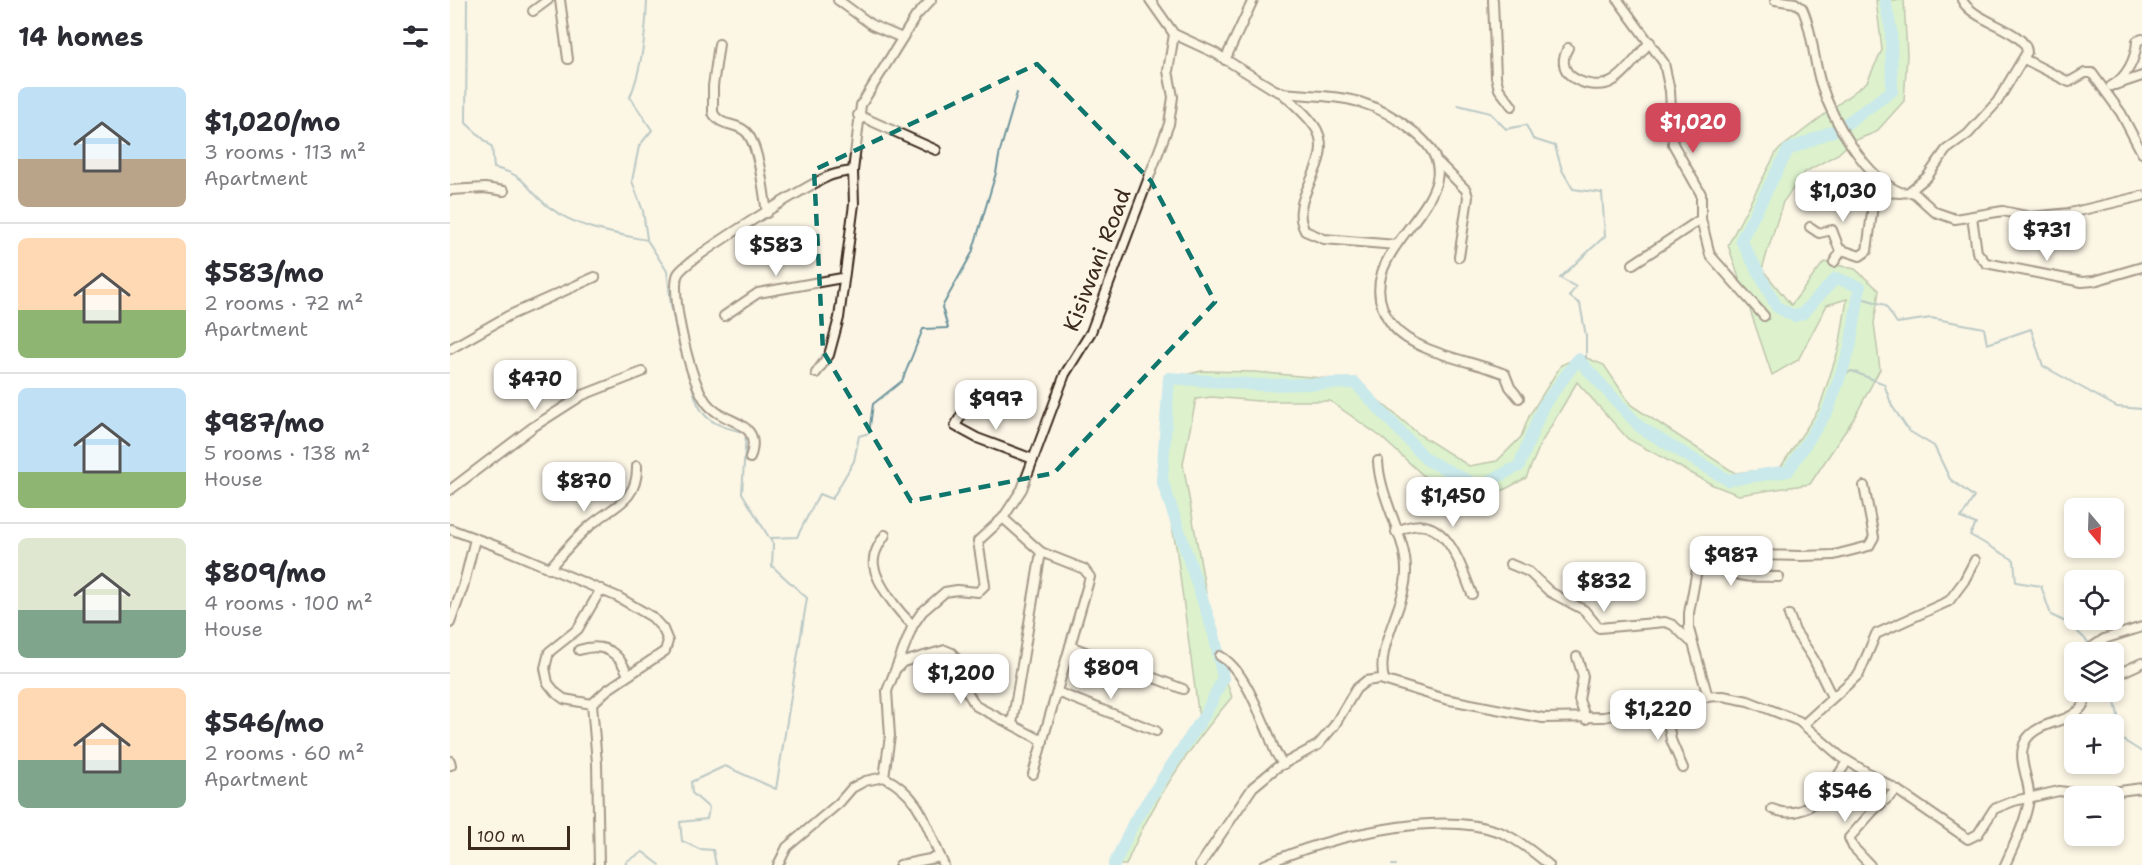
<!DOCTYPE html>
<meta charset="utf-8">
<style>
:root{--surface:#fff;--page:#f7f7f7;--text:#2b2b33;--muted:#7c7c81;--line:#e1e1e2;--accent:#d1495b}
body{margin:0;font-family:"Shantell Sans",sans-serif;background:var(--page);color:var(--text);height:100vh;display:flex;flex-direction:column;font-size:22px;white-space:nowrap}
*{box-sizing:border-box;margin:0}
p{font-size:20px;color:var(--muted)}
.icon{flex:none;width:33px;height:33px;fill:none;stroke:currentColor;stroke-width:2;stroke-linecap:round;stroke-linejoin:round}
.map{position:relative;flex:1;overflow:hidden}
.details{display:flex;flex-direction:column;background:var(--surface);width:450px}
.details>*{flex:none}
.needle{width:39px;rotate:161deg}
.tools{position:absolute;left:1614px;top:498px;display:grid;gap:12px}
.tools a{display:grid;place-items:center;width:60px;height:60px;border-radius:9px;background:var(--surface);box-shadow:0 3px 9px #0003;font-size:30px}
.scale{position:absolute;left:18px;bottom:15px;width:102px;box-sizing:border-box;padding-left:6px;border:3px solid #3b2a1e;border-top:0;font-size:16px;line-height:21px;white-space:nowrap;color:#3b2a1e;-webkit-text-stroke:4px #fcf5e5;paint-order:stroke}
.price{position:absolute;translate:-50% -51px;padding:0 14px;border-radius:12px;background:#fff;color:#222;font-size:20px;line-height:39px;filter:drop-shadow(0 2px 3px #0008)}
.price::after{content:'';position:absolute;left:50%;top:36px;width:18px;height:14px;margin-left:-9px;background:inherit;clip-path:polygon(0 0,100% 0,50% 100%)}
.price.on{background:var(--accent);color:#fff}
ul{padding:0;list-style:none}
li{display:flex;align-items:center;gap:18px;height:150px;padding:0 18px}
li+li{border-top:2px solid var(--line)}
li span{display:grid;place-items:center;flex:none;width:168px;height:120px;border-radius:9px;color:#555}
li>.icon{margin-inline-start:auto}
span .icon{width:72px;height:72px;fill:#fffc;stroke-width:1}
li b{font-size:26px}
h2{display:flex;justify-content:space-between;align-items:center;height:72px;padding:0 18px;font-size:26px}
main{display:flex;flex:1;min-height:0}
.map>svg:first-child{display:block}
.green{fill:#b5ecae;stroke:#788b66;stroke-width:1.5}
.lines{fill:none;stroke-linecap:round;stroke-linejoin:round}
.stream{stroke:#6d949c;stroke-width:2}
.river{stroke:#8fdaf0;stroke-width:12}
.street-casing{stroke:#3b2a1e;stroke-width:12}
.street{stroke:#fcf5e5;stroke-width:8}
.marked{fill:none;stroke:#0f766e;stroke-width:4.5;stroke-dasharray:12 8;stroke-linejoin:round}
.labels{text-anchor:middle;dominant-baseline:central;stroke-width:5;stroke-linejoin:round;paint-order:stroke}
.street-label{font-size:22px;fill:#3b2a1e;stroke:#fcf5e5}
</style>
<main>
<section class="details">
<h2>14 homes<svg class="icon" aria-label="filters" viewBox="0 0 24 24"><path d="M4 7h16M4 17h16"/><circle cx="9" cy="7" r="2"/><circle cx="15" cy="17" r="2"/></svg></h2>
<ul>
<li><span style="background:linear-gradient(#bfe0f5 60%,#b9a48a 0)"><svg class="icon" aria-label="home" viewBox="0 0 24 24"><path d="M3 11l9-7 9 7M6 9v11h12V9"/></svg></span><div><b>$1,020/mo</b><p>3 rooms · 113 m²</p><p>Apartment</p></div></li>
<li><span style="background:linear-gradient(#ffd9b3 60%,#8fb573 0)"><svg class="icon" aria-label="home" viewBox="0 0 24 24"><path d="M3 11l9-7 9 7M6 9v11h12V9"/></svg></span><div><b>$583/mo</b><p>2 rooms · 72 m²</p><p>Apartment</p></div></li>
<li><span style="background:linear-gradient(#bfe0f5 70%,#8fb573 0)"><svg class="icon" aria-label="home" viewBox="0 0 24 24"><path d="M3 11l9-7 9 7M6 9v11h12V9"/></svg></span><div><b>$987/mo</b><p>5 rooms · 138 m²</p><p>House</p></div></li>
<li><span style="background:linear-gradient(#dfe7d0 60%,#7fa58c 0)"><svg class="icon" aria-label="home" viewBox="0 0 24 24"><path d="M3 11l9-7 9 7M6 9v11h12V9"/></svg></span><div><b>$809/mo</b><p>4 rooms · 100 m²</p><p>House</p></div></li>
<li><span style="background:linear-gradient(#ffd9b3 60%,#7fa58c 0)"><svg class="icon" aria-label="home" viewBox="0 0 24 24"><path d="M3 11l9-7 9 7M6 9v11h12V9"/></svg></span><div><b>$546/mo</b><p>2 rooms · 60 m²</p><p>Apartment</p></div></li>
</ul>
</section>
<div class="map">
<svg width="1692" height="865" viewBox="0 0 1692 865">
<rect width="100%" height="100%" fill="#fcf5e5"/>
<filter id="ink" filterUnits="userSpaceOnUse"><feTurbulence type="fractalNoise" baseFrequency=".0167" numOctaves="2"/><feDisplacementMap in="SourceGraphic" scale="12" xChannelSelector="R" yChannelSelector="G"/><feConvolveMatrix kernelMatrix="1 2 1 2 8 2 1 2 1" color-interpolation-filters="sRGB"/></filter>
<g filter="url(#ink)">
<path class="green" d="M1426,0H1454L1457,55L1454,101L1426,132L1401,142L1388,154L1355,172L1333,202L1312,269L1341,305L1374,262L1405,269L1429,290L1424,323L1430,369L1404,418L1360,484L1289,495L1263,485L1178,439L1127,382L1091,443L1076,478L1039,498H1022L986,487L931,437L880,401H808L762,397L746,399L733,464L767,655L782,697C739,748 701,803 676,865H663L700,796L750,726L726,546L712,478L716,380L751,371L805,372L905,381L970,435L1019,466L1047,461L1071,437L1079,416L1111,365L1132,356L1154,365L1181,405L1285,473L1330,468L1369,409L1389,348L1397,299L1377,305L1348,360L1322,375L1278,245L1327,151L1417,82L1432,50Z"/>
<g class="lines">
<g class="stream">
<path d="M17,0L16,123L42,147L44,168C78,175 75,189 99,207C128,229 163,233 197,240L217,271L221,305L230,349L236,364"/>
<path d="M1008,105L1040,113L1056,129L1076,125L1083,139L1105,146L1112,170L1123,189L1152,193L1155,236L1110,278L1126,287L1119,296L1130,304L1136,336V368"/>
<path d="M197,239L193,211L182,181L189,146L202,130L180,97C192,68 196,32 197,0"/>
<path d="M1408,297L1435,305L1447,323L1481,318L1534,328L1537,344L1581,329L1593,366L1667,407L1692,409"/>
<path d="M1391,375L1402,371L1434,384L1442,406L1459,431L1484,446L1500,479L1524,497L1511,518L1526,524L1520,535L1564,560L1566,582L1591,586L1601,615L1620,624L1648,652"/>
<path d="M241,380C248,419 260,424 296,433L292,493L323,544L322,566L357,598L326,789L275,766L241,782L242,793L259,808L257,819L230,822L232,841L249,849L263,850L266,865"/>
<path d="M320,538L347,537L369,494L382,499L404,461L409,436L419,433L423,404L452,381L473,329L498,328L492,307L522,253L546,173L550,151L567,93"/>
<path d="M1663,692L1673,740L1692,752"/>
<path d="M175,865L177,861L193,852L210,865"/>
<path d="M942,865H946"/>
</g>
<path class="river" d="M664,865L684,822L756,713L773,678L764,634L712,480L719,378L810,385L905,383L977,460L1029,486L1069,466L1093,406L1128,359L1190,427L1278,480L1338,471L1378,410L1400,348L1410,287L1386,278L1352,314L1344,316L1327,307L1291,240L1338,150L1390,128L1442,91L1441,30L1435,0"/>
<g class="street-casing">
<g id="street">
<path d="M110,0L118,59"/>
<path d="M388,0L422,25L452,38"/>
<path d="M700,0L724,34L765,53L823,89L832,93C889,98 917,94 964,132C1047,197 882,248 943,326C964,353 1024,361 1055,374L1060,387L1069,398"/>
<path d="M1043,0L1046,77L1049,89L1062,106"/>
<path d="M1168,0L1214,63L1220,91L1223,144L1251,194V219L1260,255L1314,316"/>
<path d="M1325,0L1345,3L1352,8C1363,31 1363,60 1371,84C1382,119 1415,177 1450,192C1454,193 1459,192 1463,192L1485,212L1505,219L1553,211L1581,217L1620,213L1692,196"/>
<path d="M83,11L98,0"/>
<path d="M269,44L263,86V113C271,127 284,122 295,131C309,142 314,195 317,213"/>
<path d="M1118,48C1100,78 1144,91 1161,82C1175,75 1189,54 1200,42"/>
<path d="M1574,59L1619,82L1635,73H1642L1671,113L1692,153"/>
<path d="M775,60L803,0"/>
<path d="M1665,85L1692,76"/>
<path d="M1661,86C1677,78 1686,58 1687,41L1692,39"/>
<path d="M832,93C844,104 859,116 867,130C885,164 836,198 855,231L874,239L946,245"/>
<path d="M408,115L486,150"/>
<path d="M989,163L1016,190L1018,197L1009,257"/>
<path d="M0,190L35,188L54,191"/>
<path d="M1460,191L1477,177L1496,150L1518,134L1547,102L1577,52C1576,30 1523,22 1512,0"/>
<path d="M1522,217L1527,252L1536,263L1632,282L1644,281L1692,267"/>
<path d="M1360,227L1369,233L1382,230L1390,251"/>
<path d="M1384,262L1392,250L1410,256L1417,251L1424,197L1434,192L1450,193"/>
<path d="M1183,264L1251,219"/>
<path d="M274,316L308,293L392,278"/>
<path d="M0,349L58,316L145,277"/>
<path d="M366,373L379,355L389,318L404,204L403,171L411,105L466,16L481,0"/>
<path d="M521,398L505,426L527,438L583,459"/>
<path d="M300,458C314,418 273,426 256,402C240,379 226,316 226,287C226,283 226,278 228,274C237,258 355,187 377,177C385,173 394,172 403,171"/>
<path d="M928,461C930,500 957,538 956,572C956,606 925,647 934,679"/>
<path d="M0,490L83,427L133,395L192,372"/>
<path d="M553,518L591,552L634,569L640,577L583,774"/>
<path d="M0,529L54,549L168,597L202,617L213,629L218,641L215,651L157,690L142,704L147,763L149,865"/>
<path d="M946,532C993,506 1009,561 1022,594"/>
<path d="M435,535C429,544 422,555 424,566C427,584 449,613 463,625"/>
<path d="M1260,547C1279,582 1294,576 1329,577"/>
<path d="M1060,564L1079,572L1100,592L1134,610L1149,628L1215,622L1223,625L1240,641"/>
<path d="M99,569C112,554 125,538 141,525C163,506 188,501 187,466"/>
<path d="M1339,615L1345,631L1363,658L1382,697"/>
<path d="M0,623L13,587L25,539"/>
<path d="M620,646L733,689"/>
<path d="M129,650C154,642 169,652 178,675"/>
<path d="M1635,652L1654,639L1692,627"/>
<path d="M770,656C793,668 809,712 819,735C823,745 825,756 834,764"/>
<path d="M1127,657L1133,676L1129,700L1136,719"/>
<path d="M447,668L453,662L495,650L502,653L508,661L516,690L526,706L593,741"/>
<path d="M1670,673L1692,663"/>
<path d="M607,692L706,731"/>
<path d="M1258,697L1239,629V613L1250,553L1273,544L1310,555L1351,556L1384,555L1419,546L1424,537L1414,486"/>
<path d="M1215,703L1221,740L1233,768"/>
<path d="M142,704L114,699L106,693L98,683L95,668L99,652L128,629L151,589"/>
<path d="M562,724L591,552"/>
<path d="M1354,724L1409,674L1426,634L1499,601L1514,581L1525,560"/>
<path d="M0,761L1,765"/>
<path d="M434,777L440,736L437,691L463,625L472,612L495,592L507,590L528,592L535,585L528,541L553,518L572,489L615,374L641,332L719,124L723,97L718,71L724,34"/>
<path d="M1322,809C1358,824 1382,787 1397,761"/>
<path d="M328,865L337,847L389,803L402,788L415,781L434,777C474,798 476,828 494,865"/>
<path d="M450,865L490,857"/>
<path d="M750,865L803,787L826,768L868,745L884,726L906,689L916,681L930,679L995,699L1093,718L1154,717L1248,697L1273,696L1298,701L1349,721L1391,757L1447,790L1518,839L1528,834L1544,809L1564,801L1609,791L1640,795L1692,788"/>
<path d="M814,865C875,838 986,809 1050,832C1067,839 1085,853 1099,865"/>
<path d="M1420,865L1403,847L1399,838L1424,810L1447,790"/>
<path d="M1555,865C1564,845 1576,821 1579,799C1581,780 1565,759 1576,740C1589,719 1625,724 1634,703L1633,692"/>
</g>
</g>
<use href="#street" class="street"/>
</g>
</g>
<path d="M0 0H1692V865H0ZM587,64L701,181L765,302L604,473L461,501L373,351L364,170Z" fill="#fcf5e5" fill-opacity=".55" fill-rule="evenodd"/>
<path class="marked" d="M587,64L701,181L765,302L604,473L461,501L373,351L364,170Z"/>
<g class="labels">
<g class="street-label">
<text transform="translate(647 260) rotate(-69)">Kisiwani Road</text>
</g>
</g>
</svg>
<div class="tools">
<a><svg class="needle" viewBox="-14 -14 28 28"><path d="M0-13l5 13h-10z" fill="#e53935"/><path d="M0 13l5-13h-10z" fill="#7c7c81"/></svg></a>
<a><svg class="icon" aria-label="locate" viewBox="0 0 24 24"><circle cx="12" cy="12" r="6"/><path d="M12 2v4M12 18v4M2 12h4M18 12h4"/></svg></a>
<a><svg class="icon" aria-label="layers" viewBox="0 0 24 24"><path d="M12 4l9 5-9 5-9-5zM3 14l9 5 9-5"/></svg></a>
<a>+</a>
<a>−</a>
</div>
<div class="scale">100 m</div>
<b class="price on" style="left:1243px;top:154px">$1,020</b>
<b class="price" style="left:1393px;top:223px">$1,030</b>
<b class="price" style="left:1597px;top:262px">$731</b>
<b class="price" style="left:326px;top:277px">$583</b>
<b class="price" style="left:85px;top:411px">$470</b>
<b class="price" style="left:546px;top:431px">$997</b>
<b class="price" style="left:134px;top:513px">$870</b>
<b class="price" style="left:1003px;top:528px">$1,450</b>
<b class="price" style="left:1281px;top:587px">$987</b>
<b class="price" style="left:1154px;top:613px">$832</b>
<b class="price" style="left:661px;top:700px">$809</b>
<b class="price" style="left:511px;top:705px">$1,200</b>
<b class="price" style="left:1208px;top:741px">$1,220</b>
<b class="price" style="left:1395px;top:823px">$546</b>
</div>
</main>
